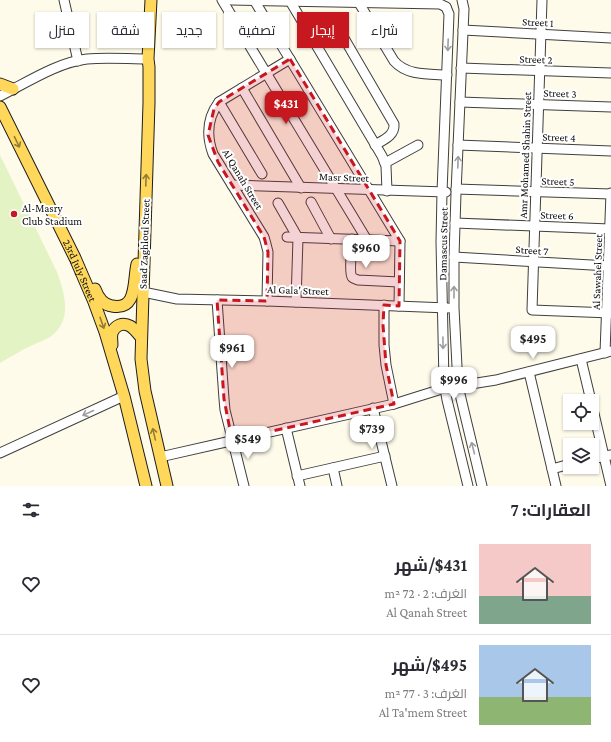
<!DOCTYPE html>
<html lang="ar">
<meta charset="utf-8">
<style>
:root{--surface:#fff;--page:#f2f2f3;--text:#2b2b33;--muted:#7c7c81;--line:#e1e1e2;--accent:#c8181f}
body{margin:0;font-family:"Crimson Pro",Cairo,serif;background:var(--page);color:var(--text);direction:rtl;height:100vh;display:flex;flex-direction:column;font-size:15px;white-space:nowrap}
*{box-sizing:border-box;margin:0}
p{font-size:13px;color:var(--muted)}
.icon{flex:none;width:22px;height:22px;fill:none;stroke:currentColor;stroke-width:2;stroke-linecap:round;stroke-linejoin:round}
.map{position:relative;height:486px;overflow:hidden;direction:ltr}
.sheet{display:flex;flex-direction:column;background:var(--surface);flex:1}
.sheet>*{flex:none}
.top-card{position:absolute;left:12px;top:12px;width:400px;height:36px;direction:rtl;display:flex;gap:8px}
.tools{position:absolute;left:563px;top:394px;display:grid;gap:8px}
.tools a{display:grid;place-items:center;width:36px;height:36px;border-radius:0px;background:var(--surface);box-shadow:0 1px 3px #0004;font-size:20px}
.price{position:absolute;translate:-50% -34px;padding:0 9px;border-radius:8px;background:#fff;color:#222;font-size:13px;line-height:26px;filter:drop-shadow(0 1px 2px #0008)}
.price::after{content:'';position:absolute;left:50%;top:24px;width:12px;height:9px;margin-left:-6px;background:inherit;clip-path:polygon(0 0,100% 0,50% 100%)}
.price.on{background:var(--accent);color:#fff}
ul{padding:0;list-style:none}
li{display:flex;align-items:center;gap:12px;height:100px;padding:0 20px}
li+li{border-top:1px solid var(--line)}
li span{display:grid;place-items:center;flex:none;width:112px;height:80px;border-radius:0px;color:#555}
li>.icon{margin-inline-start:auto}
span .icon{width:48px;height:48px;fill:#fffc;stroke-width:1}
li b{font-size:17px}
h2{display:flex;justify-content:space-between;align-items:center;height:48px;padding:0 20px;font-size:17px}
.pill{padding:0 14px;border-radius:0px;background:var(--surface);box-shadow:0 1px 3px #0004;font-size:14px;line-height:36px}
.pill.on{background:var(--accent);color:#fff}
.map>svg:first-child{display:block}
.pitch{fill:#e3f3c4}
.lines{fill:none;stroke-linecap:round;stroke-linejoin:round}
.minor-casing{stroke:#3f3f3f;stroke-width:11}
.major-casing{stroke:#1d1d1d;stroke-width:13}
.minor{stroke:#fff;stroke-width:9}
.major{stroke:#ffd85b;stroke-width:11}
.oneway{stroke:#9e9e9e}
.oneway2{stroke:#927c37}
.marked{fill:#c8181f;fill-opacity:0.2;stroke:#c8181f;stroke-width:3;stroke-dasharray:8 5;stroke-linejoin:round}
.poi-dot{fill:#c8181f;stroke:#fff;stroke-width:1.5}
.labels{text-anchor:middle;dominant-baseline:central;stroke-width:4;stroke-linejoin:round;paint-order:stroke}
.street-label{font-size:11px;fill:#0c0c0c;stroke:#fff}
.poi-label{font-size:11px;fill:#0c0c0c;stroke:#fff;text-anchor:start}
</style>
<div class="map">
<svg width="611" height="486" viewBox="0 0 611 486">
<rect width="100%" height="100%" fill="#fffbeb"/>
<path class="pitch" d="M0,155L57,272C65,294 73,321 50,337C44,341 38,342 33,345C21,350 11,357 0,363Z"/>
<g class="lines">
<g class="minor-casing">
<g id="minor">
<path d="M64,0L78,61"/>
<path d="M222,0L367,240"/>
<path d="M231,0L440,4L446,7"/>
<path d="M254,0L400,241L399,306"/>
<path d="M462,0L464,9L456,193L454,257V308L458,386L482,486"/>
<path d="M542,0L532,310L611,313"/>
<path d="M290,1L382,156L386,166L387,191"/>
<path d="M359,3L394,61C407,76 429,74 447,75"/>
<path d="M446,7L449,14L442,192L441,242L444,382L447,400L468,486"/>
<path d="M463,30L611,38"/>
<path d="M341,33L394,124C395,136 383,140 375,145"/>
<path d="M461,68L611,73"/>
<path d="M242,88L301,188"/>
<path d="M0,96C26,83 58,62 87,59C107,57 128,59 148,59"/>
<path d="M219,102L262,174"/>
<path d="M460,102L611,107"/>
<path d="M458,145L611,151"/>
<path d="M385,163L418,145"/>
<path d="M232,185L446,192"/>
<path d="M456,189L611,194"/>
<path d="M311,202L331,239"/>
<path d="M278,203L298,238L296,302"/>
<path d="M455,223L610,229"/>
<path d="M287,237L400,241"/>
<path d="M352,239C352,246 349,273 352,277C354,279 355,279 358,280L399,282"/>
<path d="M454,257L609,266"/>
<path d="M143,292L177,299L267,301L448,308"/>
<path d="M217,300L224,399L225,410L244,486"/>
<path d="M267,301L268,252L266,244L264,237L213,154C206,135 207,118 219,102L290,59"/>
<path d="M384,305V345L386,365L394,404"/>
<path d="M605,353L611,193"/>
<path d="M581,359L591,401"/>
<path d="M529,372L556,486"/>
<path d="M454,390L458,386L496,380L611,351"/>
<path d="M592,405L611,486"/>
<path d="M373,408L392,486"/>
<path d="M286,428L300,486"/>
<path d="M0,453L124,396"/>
<path d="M160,457L394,404L445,388C448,383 453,381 458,386"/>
<path d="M592,459L611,455"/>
<path d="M333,468L337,486"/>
<path d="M552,469L570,464"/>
<path d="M297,476L385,456"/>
</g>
</g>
<g class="major-casing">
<g id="major">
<path d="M151,0L148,59L149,67V103L141,359L145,391L167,486"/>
<path d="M0,84L13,89"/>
<path id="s1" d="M0,107L75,258L94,302L105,332L124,396L146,486"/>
<path d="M95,289C98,297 103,305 112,306C138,311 133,280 137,264"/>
<path d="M112,345C112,341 111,337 112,333C115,325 123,322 130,326C135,329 138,334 141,337"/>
</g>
</g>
<use href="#minor" class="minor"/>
<use href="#major" class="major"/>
</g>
<defs><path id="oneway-shaft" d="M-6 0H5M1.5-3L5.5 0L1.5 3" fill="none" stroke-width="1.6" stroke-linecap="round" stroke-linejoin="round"/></defs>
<g class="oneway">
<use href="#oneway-shaft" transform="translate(448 45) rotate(92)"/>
<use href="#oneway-shaft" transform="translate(458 162) rotate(-88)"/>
<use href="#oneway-shaft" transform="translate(454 292) rotate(-90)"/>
<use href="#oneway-shaft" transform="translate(443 343) rotate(89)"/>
<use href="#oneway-shaft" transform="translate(88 413) rotate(155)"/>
<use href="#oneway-shaft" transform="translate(473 448) rotate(-104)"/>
</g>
<g class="oneway2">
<use href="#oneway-shaft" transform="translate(17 142) rotate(64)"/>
<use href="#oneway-shaft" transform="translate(146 180) rotate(-88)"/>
<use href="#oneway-shaft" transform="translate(102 323) rotate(71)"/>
<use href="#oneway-shaft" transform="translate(154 434) rotate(-103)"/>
</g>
<path class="marked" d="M290,59L400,241L399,306L384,305L383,325L386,365L394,404L232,440L224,399L217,300L267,301L268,252L264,237L218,162L208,135L214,109L219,102Z"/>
<circle class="poi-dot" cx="14" cy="214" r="4"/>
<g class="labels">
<g class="street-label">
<text transform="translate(538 22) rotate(3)">Street 1</text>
<text transform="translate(536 59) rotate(2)">Street 2</text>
<text transform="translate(560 93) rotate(2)">Street 3</text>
<text transform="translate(559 137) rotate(2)">Street 4</text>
<text transform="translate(525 155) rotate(-88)">Amr Mohamed Shahin Street</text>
<text transform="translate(344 177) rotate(2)">Masr Street</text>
<text transform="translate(243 179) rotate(59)">Al Qanah Street</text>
<text transform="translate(558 181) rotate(2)">Street 5</text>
<text transform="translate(557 215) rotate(2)">Street 6</text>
<text transform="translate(144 244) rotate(-88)">Saad Zaghloul Street</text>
<text transform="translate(443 244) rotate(-89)">Damascus Street</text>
<text transform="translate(532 250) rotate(4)">Street 7</text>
<text stroke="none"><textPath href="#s1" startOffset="182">23rd July Street</textPath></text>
<text transform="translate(597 272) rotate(-88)">Al Sawahel Street</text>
<text transform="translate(298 290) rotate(2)">Al Gala' Street</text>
</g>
<g class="poi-label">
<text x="22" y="208">Al-Masry<tspan x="22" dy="13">Club Stadium</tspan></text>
</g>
</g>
</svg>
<div class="tools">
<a><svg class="icon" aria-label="locate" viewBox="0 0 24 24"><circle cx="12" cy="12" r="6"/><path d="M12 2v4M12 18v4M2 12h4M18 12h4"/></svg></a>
<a><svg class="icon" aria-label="layers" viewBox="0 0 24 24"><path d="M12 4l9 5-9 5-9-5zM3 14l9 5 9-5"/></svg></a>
</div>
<b class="price on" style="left:286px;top:125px">$431</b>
<b class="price" style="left:366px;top:269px">$960</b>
<b class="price" style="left:533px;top:360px">$495</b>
<b class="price" style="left:232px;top:369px">$961</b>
<b class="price" style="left:454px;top:401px">$996</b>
<b class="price" style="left:372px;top:450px">$739</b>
<b class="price" style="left:248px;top:460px">$549</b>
<div class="top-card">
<a class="pill">شراء</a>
<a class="pill on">إيجار</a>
<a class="pill">تصفية</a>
<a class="pill">جديد</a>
<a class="pill">شقة</a>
<a class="pill">منزل</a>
</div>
</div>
<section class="sheet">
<h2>العقارات: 7<svg class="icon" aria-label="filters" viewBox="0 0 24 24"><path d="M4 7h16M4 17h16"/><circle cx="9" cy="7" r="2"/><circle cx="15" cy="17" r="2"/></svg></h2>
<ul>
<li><span style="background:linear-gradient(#f6c9c9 65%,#7fa58c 0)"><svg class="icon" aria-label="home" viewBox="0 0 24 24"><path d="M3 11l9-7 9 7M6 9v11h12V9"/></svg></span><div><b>$431/شهر</b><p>الغرف: 2 · 72 m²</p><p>Al Qanah Street</p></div><svg class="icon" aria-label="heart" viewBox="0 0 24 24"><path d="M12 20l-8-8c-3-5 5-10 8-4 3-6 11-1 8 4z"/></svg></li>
<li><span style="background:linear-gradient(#a9c7e8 65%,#8fb573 0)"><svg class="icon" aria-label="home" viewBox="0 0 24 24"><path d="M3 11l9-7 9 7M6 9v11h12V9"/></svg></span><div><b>$495/شهر</b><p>الغرف: 3 · 77 m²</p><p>Al Ta'mem Street</p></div><svg class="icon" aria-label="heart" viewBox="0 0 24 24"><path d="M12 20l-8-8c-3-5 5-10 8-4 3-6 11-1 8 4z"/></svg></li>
</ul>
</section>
